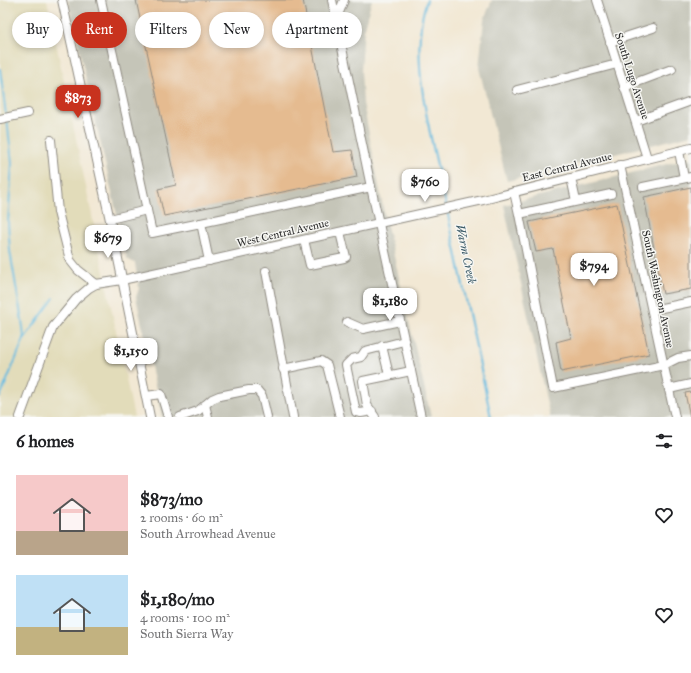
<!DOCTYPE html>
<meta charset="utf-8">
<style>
:root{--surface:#fff;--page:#f2f2f2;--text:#202124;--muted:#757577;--accent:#c8321e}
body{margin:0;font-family:"IM FELL Great Primer",serif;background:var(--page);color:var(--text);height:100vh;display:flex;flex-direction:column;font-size:15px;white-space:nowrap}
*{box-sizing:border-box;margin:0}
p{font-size:13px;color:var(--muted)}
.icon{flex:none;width:22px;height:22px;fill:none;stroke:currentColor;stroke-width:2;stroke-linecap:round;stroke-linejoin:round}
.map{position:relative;height:417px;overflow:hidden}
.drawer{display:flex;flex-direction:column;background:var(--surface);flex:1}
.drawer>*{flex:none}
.hud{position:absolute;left:12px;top:12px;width:400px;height:36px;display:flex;gap:8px}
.price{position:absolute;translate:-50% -34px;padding:0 9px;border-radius:8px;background:#fff;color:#222;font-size:13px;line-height:26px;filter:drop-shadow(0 1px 2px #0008)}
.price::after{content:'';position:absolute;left:50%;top:24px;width:12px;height:9px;margin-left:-6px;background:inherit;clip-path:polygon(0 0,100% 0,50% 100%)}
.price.active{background:var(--accent);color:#fff}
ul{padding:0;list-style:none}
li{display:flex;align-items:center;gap:12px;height:100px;padding:0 16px}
li span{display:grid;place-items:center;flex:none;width:112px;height:80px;border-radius:0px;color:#555}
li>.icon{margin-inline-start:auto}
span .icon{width:48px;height:48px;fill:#fffc;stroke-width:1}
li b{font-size:17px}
h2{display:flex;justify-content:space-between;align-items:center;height:48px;padding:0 16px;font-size:17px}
.tag{padding:0 14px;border-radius:18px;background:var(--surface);box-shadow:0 2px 6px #0003;font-size:14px;line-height:36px}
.tag.active{background:var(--accent);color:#fff}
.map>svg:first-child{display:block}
.built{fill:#e2dcba}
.industrial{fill:#c5c5b8}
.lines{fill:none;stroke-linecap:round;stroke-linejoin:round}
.stream{stroke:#62badf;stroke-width:2}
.building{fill:#e5bb90}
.minor-casing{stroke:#8e8a80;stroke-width:10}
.minor{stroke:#fff;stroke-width:8}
.labels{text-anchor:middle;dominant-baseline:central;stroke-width:3;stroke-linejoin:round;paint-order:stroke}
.street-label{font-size:11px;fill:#2b2b2b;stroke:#f6f6f2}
.water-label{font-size:12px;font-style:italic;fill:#3e5d6a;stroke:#f6f6f2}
</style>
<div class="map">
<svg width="691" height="417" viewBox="0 0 691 417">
<rect width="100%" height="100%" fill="#f6f6f2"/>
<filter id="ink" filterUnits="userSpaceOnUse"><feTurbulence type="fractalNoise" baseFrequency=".025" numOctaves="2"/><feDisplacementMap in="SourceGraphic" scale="8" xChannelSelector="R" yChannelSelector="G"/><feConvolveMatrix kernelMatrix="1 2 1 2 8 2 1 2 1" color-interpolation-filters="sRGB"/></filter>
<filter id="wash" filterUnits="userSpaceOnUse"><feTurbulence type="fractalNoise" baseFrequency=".012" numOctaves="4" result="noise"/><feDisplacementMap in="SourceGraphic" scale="16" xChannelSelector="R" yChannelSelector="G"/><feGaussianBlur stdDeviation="0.9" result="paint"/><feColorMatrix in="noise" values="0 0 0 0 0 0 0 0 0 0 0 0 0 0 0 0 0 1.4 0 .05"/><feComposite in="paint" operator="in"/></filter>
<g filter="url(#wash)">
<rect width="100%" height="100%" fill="#f2e8d4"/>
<path class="built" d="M0,0H47L134,417H0Z"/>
<g class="industrial">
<path d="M68,0H372L364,27L361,71L363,103L384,213L431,417H162L136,297L139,288L135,263L127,259Z"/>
<path d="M492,0H691V135L507,181L479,68L484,20Z"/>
<path d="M691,158V417H550L504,205Z"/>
</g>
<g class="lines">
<g class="stream">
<path d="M427,0C406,58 434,146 446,205"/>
<path d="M0,69L6,115"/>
<path d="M447,210L491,417"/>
<path d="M24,339L54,298"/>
<path d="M0,397L24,339L23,327L10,251L8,223L12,163L7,119"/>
</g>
</g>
<g id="blocks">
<g class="building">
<path d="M136,0H303L333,152L352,150L357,177L164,216L158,189L176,185Z"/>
<path d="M691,187V289L663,294L644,197Z"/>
<path d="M617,204L649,354L561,372L556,342L571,338L553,249L536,252L529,222Z"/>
<path d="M691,392V417H690L685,393Z"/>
</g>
</g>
</g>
<g filter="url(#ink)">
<use href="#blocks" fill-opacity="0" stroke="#8e8a80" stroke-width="1"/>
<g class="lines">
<g class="minor-casing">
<g id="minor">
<path d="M62,0L113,234L150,417"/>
<path d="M101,0L152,233L201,223L209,261"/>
<path d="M332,0L371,187"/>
<path d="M597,0L647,158"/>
<path d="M336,20L344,0"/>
<path d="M610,42L653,28"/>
<path d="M624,87L672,69"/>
<path d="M517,90L617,64"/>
<path d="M0,119L28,113"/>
<path d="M636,121L691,101"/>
<path d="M51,140L58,212L70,260L78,270L96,284"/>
<path d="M679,151L684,178"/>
<path d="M620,165L675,417"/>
<path d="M571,178L576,201"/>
<path d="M643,187L691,177"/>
<path d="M514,192L519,214"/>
<path d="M611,194L519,214L553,388L664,365L678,358L691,356"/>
<path d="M110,219L147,210"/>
<path d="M201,223L371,187L421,417"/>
<path d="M304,240L310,265L344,258L346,257L340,232"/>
<path d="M266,271L293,417"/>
<path d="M652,310L691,302"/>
<path d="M347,322L363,329L400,321"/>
<path d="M382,346L389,375"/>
<path d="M283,369L321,361L327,365L340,417"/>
<path d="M669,389L691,384"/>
<path d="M146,396L161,394L168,417"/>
<path d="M205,405L208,417"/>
<path d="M372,411L361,413L356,412L346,365L352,359L361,357L365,351L404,341"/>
<path d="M20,417L53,327L76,299L89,288L96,284L122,280L483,200L691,148"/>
<path d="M180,417L198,411L212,399L219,396L249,390H257L262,396L267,417"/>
<path d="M375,417L367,405L363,381L411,371"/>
</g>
</g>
<use href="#minor" class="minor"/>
</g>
</g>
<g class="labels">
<g class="street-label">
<text transform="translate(632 76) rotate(72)">South Lugo Avenue</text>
<text transform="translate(567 167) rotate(-14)">East Central Avenue</text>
<text transform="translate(283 233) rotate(-13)">West Central Avenue</text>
<text transform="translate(658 289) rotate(78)">South Washington Avenue</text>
</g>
<g class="water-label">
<text transform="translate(466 254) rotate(78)">Warm Creek</text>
</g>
</g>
</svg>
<b class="price active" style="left:78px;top:119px">$873</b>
<b class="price" style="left:425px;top:203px">$760</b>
<b class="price" style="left:108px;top:259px">$679</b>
<b class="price" style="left:594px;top:287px">$794</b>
<b class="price" style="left:390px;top:322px">$1,180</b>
<b class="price" style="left:131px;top:372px">$1,150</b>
<div class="hud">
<a class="tag">Buy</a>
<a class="tag active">Rent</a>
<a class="tag">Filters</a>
<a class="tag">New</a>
<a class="tag">Apartment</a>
</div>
</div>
<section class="drawer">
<h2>6 homes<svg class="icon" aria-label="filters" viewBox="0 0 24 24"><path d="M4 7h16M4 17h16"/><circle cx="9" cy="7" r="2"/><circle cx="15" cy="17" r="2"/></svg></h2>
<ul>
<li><span style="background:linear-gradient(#f6c9c9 70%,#b9a48a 0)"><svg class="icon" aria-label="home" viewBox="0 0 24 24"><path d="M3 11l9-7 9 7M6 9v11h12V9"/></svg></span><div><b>$873/mo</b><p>2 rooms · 60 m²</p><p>South Arrowhead Avenue</p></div><svg class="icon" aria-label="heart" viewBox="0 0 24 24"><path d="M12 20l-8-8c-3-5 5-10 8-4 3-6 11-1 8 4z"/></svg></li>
<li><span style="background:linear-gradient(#bfe0f5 65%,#c2b280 0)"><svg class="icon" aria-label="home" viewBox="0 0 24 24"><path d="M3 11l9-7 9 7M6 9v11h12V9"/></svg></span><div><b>$1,180/mo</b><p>4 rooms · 100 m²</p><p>South Sierra Way</p></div><svg class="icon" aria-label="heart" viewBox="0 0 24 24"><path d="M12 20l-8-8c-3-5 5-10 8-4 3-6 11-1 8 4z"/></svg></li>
</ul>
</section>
